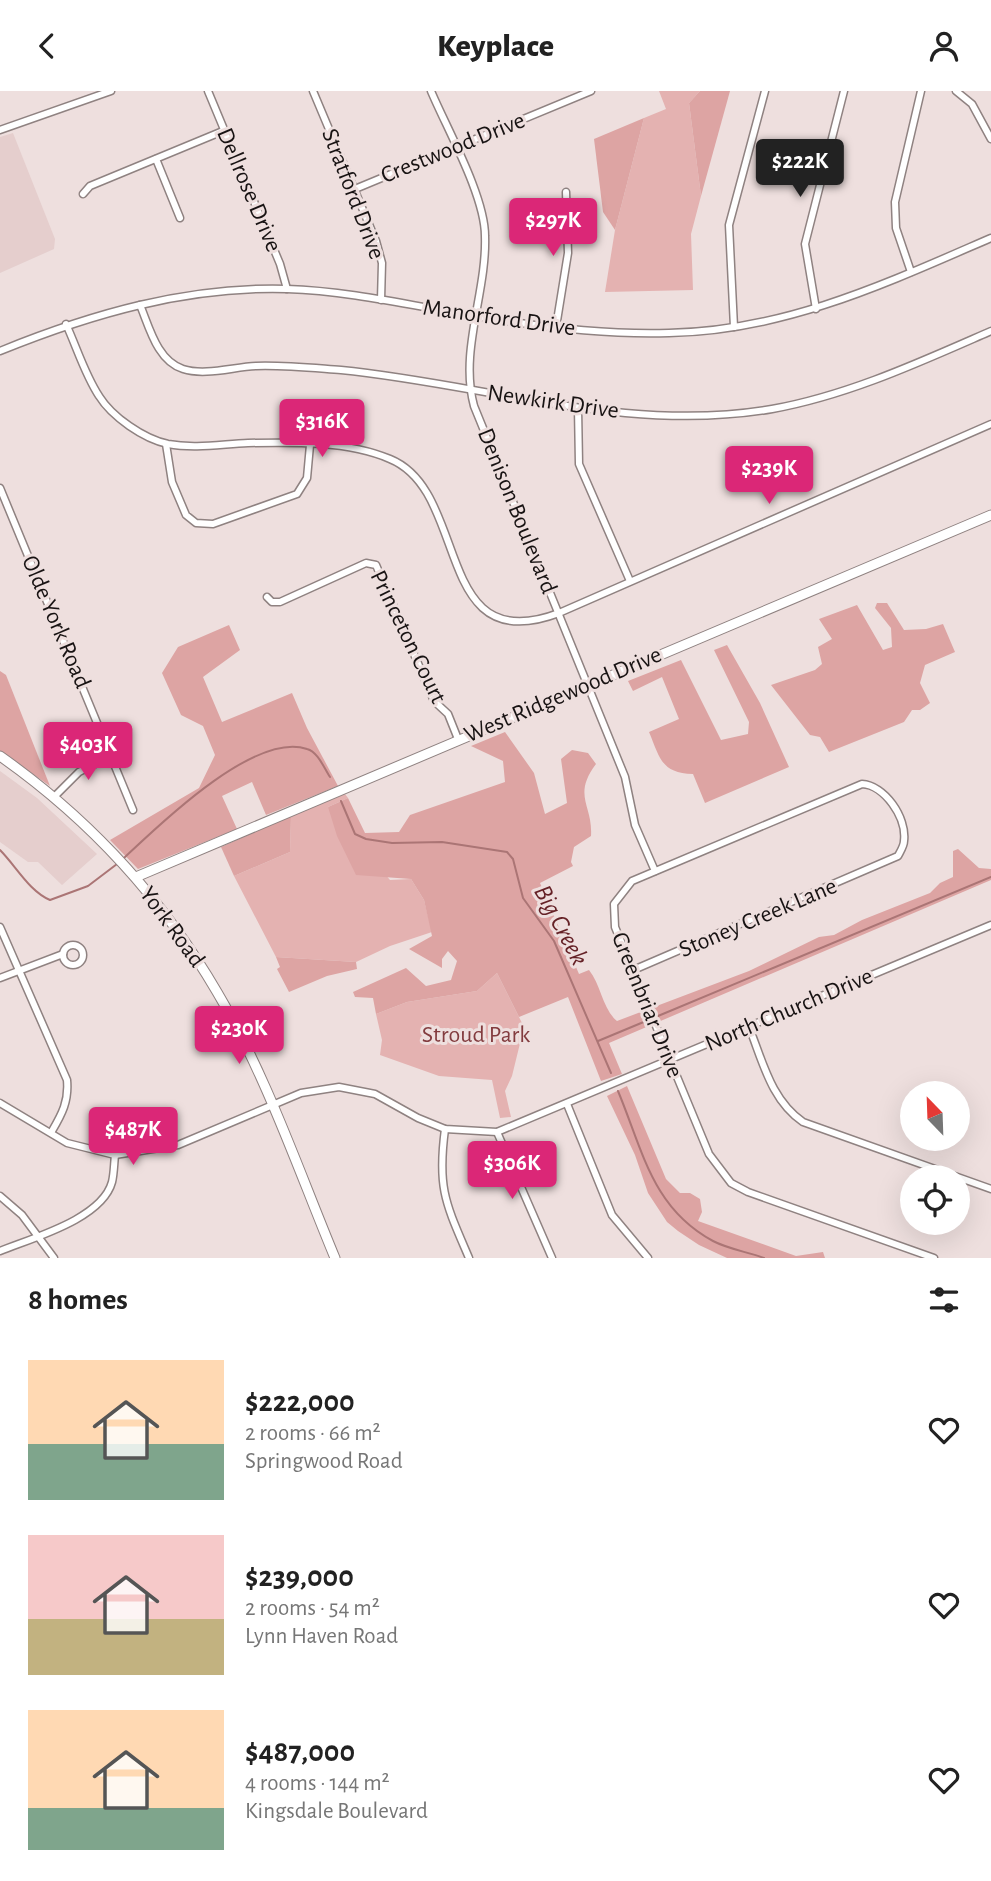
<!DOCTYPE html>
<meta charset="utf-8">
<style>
:root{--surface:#fff;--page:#f2f2f2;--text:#222;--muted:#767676;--accent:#db2777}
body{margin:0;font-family:"Alegreya Sans",sans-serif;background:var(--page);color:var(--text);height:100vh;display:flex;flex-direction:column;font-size:26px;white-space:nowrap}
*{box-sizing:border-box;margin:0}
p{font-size:23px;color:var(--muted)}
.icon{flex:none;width:38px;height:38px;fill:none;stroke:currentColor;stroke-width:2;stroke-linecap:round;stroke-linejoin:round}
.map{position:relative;height:1167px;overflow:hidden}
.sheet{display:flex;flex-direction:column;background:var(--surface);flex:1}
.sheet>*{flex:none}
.needle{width:46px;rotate:337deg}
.buttons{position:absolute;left:900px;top:990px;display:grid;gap:14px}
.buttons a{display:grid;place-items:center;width:70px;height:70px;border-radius:50%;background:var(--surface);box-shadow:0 7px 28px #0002;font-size:35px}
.price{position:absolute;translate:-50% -60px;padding:0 16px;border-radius:7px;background:var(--accent);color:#fff;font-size:23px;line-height:46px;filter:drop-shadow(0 2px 4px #0008)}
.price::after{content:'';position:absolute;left:50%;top:42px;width:21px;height:16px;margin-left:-10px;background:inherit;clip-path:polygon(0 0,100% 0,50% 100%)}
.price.selected{background:#222;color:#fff}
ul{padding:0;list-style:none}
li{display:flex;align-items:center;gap:21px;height:175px;padding:0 28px}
li span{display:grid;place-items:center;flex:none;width:196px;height:140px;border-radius:0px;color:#555}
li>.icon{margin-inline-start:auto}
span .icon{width:84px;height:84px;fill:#fffc;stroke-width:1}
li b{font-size:30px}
h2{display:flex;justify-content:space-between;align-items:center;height:84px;padding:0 28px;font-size:30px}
header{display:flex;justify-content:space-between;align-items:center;height:91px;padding:0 28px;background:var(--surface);font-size:32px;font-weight:800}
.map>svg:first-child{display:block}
.built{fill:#e5cecd}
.green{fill:#e4b2b1}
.forest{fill:#dda4a3}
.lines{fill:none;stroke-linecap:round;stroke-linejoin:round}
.stream{stroke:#ab7575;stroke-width:2}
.minor-casing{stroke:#8f8281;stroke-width:9}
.secondary-casing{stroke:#8f8281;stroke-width:11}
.minor{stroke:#fff;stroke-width:6}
.secondary{stroke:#fff;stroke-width:9}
.labels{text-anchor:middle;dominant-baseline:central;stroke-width:6;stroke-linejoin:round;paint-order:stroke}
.street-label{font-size:24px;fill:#181313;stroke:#eedfde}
.park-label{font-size:24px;fill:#833c3f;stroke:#eedfde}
.water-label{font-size:26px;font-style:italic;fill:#652126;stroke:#eedfde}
</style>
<header><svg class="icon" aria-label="back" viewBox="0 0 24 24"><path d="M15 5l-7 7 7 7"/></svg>Keyplace<svg class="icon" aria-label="person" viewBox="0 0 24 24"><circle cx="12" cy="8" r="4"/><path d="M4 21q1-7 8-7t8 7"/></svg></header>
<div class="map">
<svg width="991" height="1167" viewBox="0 0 991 1167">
<rect width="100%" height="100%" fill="#eedfde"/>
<g class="built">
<path d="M13,42L55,148L54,158L0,182V46Z"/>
<path d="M0,680L37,707L97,763L62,794L38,771H28L0,751Z"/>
</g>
<g class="green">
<path d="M659,0H700L689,12L701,105L691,143L693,199L605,201L615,139L644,27L666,18Z"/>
<path d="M345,703L348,707L328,716L390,789L411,788L424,809L432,841L390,855L356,871L276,866L234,785L290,761L291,725Z"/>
<path d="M497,882L524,936L512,985L505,1000L511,1026L500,1027L492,989L439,985L380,964L382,949L376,923L407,911L477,900Z"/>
</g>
<g class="forest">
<path d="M700,0H730L701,105L689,12Z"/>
<path d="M644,27L615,139L603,121L594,48Z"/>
<path d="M877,512H887L904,539L926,538L943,533L955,561L925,574L920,592L930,612L920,619H912L904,631L829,661L820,646L810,644L771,594L815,579L822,573L818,556L832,548L819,528L857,514L883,559L892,556L891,537L875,517Z"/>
<path d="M229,534L240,559L203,586L222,631L292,602L307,637L338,695L266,724L252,691L222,705L237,738L138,778L110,749L199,697L215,664L203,635L181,624L162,582L178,556Z"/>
<path d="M727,554L760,612L789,676L705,712L693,683C661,682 660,667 649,641L679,628L662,586L633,600L628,590L681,569L721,649L748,643L749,631L714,559Z"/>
<path d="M0,580L6,584L50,695L0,660Z"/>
<path d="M505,641L534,682L545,723L567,712L561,668L572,659L588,662L596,673C572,705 593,714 591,745L574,756L571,771L573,775L540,792L579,883L589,879C601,894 603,919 617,930L749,880L819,846L834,844L862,829L930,802L940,792L953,786V760L958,758L979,777L991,778V789L609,952L622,983L601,990L568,906L519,926L497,882L477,900L407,911L376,923L373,907L355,906L353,901L406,877L426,895L451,889L457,870L448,860L442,868V877L409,858L432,845L424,809L411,788L356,784L337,745L328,716L348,707L365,742L399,741L410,724L505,691L503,670L471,655Z"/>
<path d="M291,725L290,761L234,785L221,756Z"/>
<path d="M276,866L356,871L357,878L327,885L289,901L277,878L280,876Z"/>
<path d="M627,995L666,1088L680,1102H690L700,1108L702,1121L698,1130L796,1165L823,1161L825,1167H727L699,1154L678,1140L667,1131L648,1102L635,1064L607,1005Z"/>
</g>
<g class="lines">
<g class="stream">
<path d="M341,710L355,743L366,748L392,752L442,751L507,761L513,768L523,807L554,850L611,982"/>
<path d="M0,759C16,775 29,800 50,809L88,795L117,773"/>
<path d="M124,767C159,734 255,640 307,658C318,661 324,677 330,686"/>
<path d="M658,925L991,786"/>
<path d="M598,950L646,930"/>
<path d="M618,1000C643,1060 652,1117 713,1150C728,1158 748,1161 764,1167"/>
</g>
<g class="minor-casing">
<g id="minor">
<path d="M208,0L280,173L287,198"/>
<path d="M313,0L376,150L382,172L381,209"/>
<path d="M431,0C447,38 485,105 485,145C487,201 459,260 474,315L625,686L635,734L655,780"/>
<path d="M956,0L972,13L991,48"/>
<path d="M0,39L111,0"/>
<path d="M156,68L180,127"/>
<path d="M355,98L591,0"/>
<path d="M83,103L90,95L223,40"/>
<path d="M911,181L896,137L895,111L921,0"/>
<path d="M140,214C149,235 157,270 183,278C205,285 233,276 256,275C284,274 313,277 341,279C484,293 627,343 772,318C849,304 920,271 991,240"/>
<path d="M816,218L805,153L844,0"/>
<path d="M66,233C77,257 85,284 99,305C112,326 144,348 168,353C195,358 222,353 248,352C293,351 348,350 390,368C471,401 432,570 559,522L991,333"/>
<path d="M556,236L568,162L566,101"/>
<path d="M734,236L729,134L765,0"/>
<path d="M0,260C91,223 187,195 287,198C350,200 413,215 475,225C539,236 604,244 669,242C785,240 887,192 991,147"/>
<path d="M578,317L579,373L630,490"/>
<path d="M166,353L172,391L186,424L196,432L213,433L297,403L307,387L310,354"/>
<path d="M0,397L133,719"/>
<path d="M267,506L272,511H280L366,472L376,474L434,610L448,623L458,648"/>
<path d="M55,705L79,681L111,665"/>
<path d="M0,836L67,989C69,1010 62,1023 52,1040"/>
<circle cx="73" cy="864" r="10"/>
<path d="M631,880L898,765C900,761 904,755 904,750C907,726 884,694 862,693L632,790L614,813L615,836L709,1063L731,1092L748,1101L934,1167"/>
<path d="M0,887L63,863"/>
<path d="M749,936C763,971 771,1009 803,1031L991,1098"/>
<path d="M0,1012L67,1052L115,1064L178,1054L301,1002L339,996L375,1003L418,1027L445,1038L497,1041L991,834"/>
<path d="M567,1013L612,1124L648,1167"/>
<path d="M445,1038C437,1098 446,1113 469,1167"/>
<path d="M497,1041L552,1167"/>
<path d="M0,1105L22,1124L54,1167"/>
<path d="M0,1160C32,1147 102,1128 112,1091C114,1083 114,1073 115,1064"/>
</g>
</g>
<g class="secondary-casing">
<g id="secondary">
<path d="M0,665C88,727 162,807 217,901C266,984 298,1078 335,1167"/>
<path d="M136,786L991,424"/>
</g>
</g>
<use href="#minor" class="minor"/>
<use href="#secondary" class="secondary"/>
</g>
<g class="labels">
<g class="street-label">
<text transform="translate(453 57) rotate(-22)">Crestwood Drive</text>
<text transform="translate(249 99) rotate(67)">Dellrose Drive</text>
<text transform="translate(353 103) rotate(69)">Stratford Drive</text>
<text transform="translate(499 227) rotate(8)">Manorford Drive</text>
<text transform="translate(553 311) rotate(8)">Newkirk Drive</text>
<text transform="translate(517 420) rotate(68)">Denison Boulevard</text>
<text transform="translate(56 531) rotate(67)">Olde York Road</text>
<text transform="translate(408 546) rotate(64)">Princeton Court</text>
<text transform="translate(563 604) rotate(-23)">West Ridgewood Drive</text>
<text transform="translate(758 827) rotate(-23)">Stoney Creek Lane</text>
<text transform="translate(172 836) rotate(54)">York Road</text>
<text transform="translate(647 914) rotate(68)">Greenbriar Drive</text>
<text transform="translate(789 919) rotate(-23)">North Church Drive</text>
</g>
<g class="park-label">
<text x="476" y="944">Stroud Park</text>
</g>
<g class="water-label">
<text transform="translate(561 834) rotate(62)">Big Creek</text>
</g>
</g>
</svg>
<div class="buttons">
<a><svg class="needle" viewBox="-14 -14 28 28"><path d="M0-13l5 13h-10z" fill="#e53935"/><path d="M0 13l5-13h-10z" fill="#767676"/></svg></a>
<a><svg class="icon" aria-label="locate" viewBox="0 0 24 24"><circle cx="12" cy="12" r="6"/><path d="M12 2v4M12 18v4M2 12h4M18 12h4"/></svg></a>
</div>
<b class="price selected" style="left:800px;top:108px">$222K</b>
<b class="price" style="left:553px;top:167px">$297K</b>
<b class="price" style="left:322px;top:368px">$316K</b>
<b class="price" style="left:769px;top:415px">$239K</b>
<b class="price" style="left:88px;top:691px">$403K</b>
<b class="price" style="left:239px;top:975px">$230K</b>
<b class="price" style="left:133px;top:1076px">$487K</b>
<b class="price" style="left:512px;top:1110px">$306K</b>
</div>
<section class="sheet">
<h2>8 homes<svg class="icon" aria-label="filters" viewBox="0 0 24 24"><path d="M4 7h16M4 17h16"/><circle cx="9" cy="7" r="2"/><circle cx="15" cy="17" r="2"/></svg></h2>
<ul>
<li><span style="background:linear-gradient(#ffd9b3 60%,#7fa58c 0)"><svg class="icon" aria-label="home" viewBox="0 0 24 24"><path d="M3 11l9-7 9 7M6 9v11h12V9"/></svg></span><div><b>$222,000</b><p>2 rooms · 66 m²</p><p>Springwood Road</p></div><svg class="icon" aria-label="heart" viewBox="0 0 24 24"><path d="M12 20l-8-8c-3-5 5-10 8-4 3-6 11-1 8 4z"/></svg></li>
<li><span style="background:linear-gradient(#f6c9c9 60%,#c2b280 0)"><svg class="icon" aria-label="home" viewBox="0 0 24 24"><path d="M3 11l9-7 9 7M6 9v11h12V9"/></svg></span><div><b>$239,000</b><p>2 rooms · 54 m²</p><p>Lynn Haven Road</p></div><svg class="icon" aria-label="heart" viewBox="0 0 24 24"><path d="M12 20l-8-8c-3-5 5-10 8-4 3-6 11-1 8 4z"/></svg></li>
<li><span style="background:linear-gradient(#ffd9b3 70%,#7fa58c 0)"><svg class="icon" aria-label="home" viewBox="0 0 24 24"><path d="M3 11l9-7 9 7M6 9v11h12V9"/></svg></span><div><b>$487,000</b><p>4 rooms · 144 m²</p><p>Kingsdale Boulevard</p></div><svg class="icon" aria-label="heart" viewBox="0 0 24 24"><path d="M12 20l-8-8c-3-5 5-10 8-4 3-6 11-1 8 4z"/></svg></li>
</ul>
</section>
